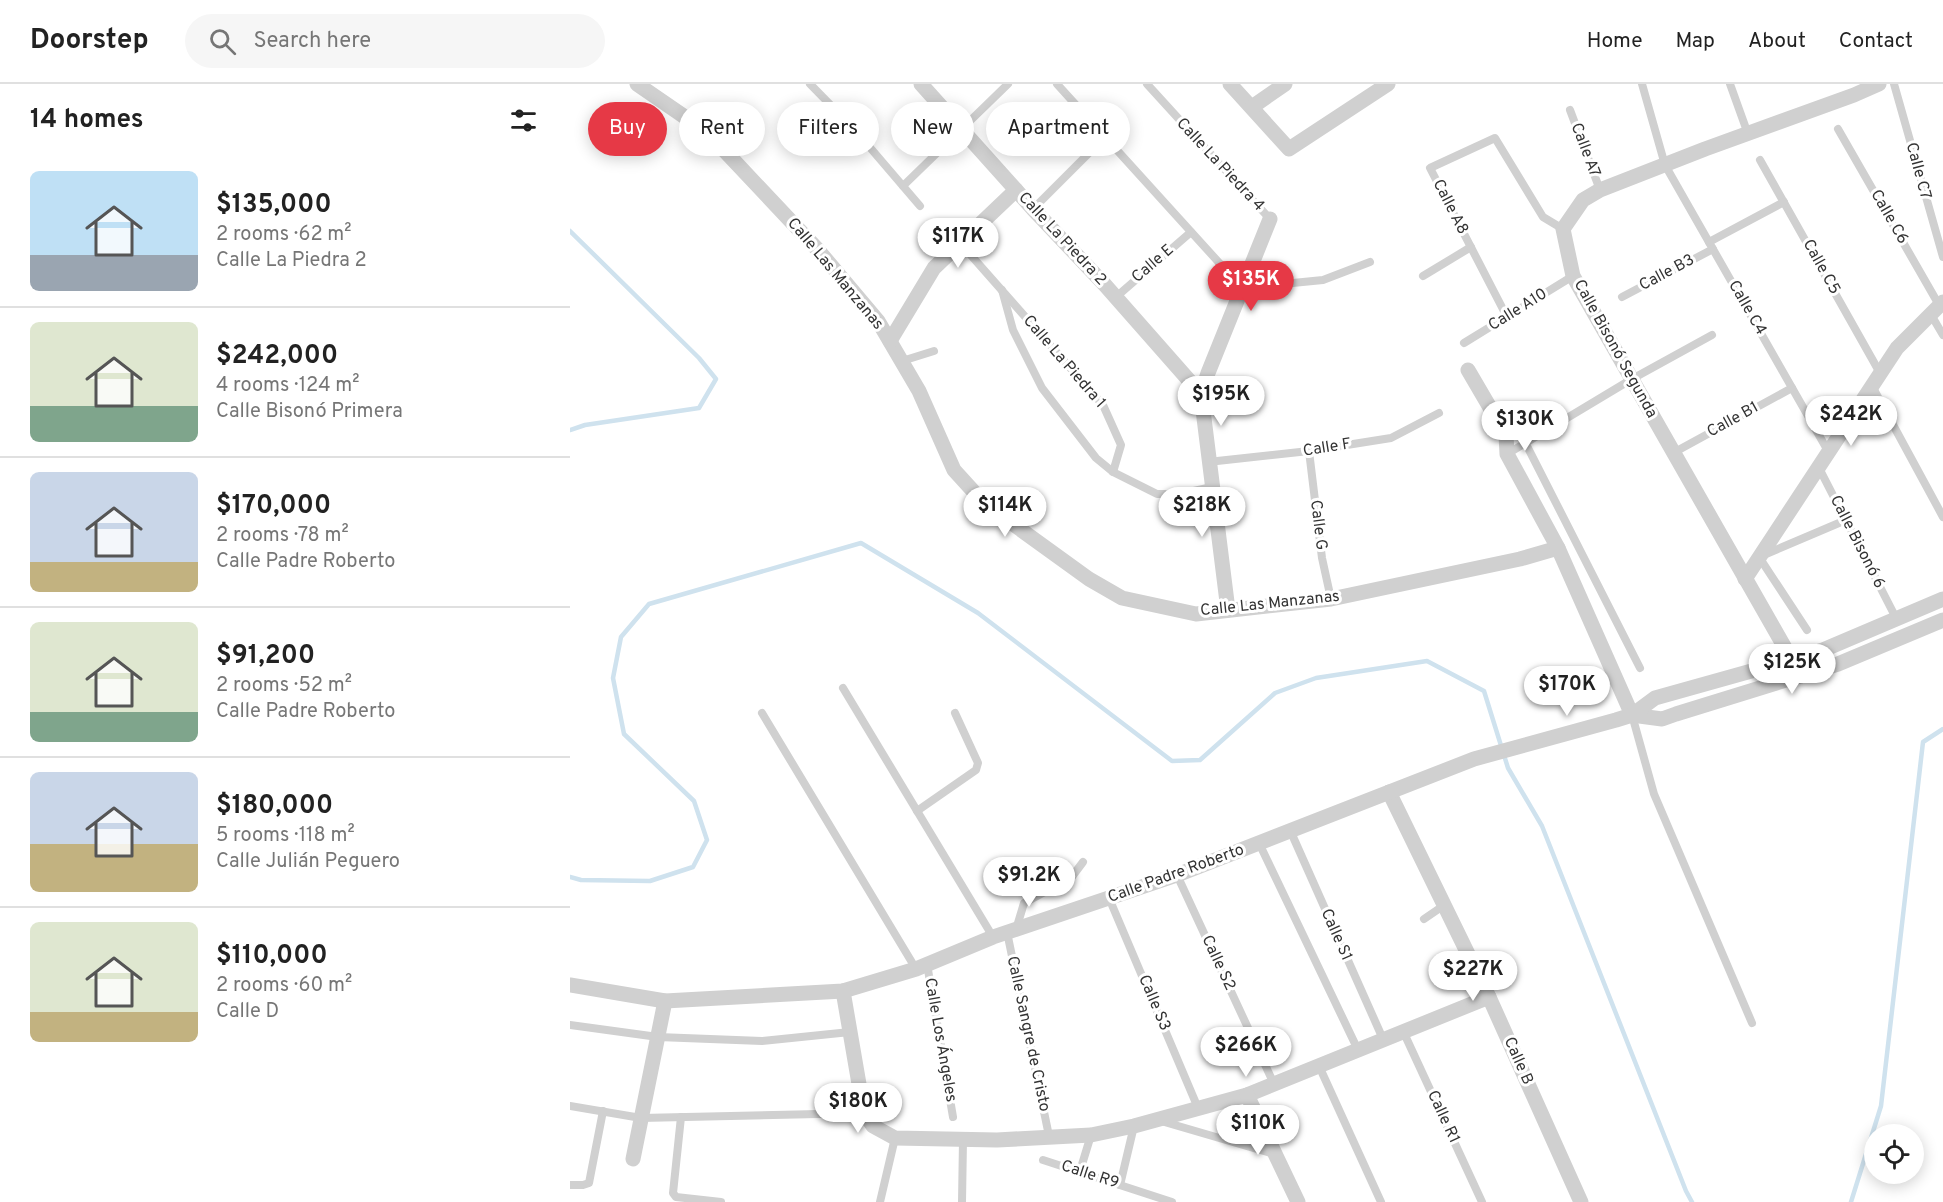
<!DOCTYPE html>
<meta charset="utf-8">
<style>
:root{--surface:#fff;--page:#f6f6f6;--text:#222;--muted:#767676;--line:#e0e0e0;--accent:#e63946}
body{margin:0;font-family:Overpass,sans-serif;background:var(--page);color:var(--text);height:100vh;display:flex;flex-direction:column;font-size:22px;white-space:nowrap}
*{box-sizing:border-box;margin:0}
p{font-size:20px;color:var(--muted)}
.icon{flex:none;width:33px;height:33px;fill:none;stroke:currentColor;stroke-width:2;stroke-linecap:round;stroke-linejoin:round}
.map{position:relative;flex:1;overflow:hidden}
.drawer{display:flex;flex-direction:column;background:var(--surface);width:570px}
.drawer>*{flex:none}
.hud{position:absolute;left:18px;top:18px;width:570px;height:54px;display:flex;gap:12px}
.tools{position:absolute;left:1294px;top:1040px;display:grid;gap:12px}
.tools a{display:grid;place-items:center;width:60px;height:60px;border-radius:50%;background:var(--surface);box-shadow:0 3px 15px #0003;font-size:30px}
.price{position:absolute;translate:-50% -51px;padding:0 14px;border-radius:21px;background:#fff;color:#222;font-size:20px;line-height:39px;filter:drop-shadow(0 2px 3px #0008)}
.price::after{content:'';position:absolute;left:50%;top:36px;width:18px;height:14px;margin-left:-9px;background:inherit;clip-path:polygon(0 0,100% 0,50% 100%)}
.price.on{background:var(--accent);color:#fff}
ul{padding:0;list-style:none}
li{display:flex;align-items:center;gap:18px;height:150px;padding:0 30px}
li+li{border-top:2px solid var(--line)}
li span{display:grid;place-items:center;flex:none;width:168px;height:120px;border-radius:9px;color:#555}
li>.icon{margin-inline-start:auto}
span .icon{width:72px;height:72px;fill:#fffc;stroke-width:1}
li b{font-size:26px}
h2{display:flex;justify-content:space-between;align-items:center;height:72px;padding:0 30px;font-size:26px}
.chip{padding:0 21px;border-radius:27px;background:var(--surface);box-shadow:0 3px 15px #0003;font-size:21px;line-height:54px}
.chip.on{background:var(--accent);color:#fff}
header{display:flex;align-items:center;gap:36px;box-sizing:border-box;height:84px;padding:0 30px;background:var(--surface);border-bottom:2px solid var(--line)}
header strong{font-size:28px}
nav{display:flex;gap:33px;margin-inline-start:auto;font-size:21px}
.search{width:420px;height:54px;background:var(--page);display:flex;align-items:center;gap:15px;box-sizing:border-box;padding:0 21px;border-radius:33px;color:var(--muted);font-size:22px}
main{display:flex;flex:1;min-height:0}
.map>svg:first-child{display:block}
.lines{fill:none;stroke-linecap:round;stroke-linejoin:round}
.stream{stroke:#cfe2ee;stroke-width:4.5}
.service{stroke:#d0d0d0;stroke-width:8}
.minor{stroke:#d0d0d0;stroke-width:15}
.labels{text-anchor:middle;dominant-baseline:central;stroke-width:6;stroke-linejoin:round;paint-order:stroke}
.street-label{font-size:16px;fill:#333;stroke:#fff}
</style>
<header>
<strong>Doorstep</strong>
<div class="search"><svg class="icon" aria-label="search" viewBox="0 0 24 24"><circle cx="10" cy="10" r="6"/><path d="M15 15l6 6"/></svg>Search here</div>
<nav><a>Home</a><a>Map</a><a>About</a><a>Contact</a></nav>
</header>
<main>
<section class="drawer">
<h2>14 homes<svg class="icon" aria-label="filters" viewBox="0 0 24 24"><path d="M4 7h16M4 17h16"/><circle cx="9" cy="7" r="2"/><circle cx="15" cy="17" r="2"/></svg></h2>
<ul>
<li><span style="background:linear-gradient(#bfe0f5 70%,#9aa5b1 0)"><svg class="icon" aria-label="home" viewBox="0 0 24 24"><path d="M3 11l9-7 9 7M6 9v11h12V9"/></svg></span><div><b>$135,000</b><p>2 rooms · 62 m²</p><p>Calle La Piedra 2</p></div></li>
<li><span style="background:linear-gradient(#dfe7d0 70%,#7fa58c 0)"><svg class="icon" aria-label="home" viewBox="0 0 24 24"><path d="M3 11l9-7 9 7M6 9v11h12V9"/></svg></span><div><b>$242,000</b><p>4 rooms · 124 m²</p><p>Calle Bisonó Primera</p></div></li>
<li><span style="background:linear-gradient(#c9d6e8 75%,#c2b280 0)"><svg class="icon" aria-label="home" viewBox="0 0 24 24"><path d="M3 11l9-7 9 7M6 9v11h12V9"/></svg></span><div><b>$170,000</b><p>2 rooms · 78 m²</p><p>Calle Padre Roberto</p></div></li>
<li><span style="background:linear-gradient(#dfe7d0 75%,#7fa58c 0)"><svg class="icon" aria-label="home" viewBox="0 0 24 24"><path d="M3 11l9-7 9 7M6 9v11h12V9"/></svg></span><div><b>$91,200</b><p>2 rooms · 52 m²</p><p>Calle Padre Roberto</p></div></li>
<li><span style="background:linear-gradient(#c9d6e8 60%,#c2b280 0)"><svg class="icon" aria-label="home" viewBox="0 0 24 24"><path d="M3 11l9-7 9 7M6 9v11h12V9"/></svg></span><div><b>$180,000</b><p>5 rooms · 118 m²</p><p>Calle Julián Peguero</p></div></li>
<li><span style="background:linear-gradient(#dfe7d0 75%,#c2b280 0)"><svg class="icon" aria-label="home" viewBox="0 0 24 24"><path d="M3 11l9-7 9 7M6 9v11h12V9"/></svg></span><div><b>$110,000</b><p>2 rooms · 60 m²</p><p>Calle D</p></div></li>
</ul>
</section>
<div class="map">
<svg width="1373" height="1118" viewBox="0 0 1373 1118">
<rect width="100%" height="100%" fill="#fff"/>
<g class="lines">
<g class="stream">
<path d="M0,147L129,274L146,295L129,324L15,341L0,346"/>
<path d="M0,793L11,796L80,797L123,783L137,756L124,717L54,650L43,594L51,553L79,520L291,459L408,529L602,677L630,676L705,609L746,594L857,577L914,607L938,684L972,742L1116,1107L1122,1118"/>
<path d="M1281,1118L1311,1022L1353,658L1373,645"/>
</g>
<g class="service">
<path d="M240,0L285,46L350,122"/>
<path d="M487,0L672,204L753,196L800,178"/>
<path d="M577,0L700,135"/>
<path d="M1072,0L1095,81L1258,367"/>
<path d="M1160,0L1178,50"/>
<path d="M1324,0L1373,173"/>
<path d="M1000,26L1030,106"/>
<path d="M1268,45L1369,221"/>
<path d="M1190,76L1310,289"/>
<path d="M333,102L438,0"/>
<path d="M463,125L535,53"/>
<path d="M1139,158L1214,118"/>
<path d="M391,160L533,321L551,361L543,388"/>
<path d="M853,192L901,163"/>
<path d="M432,206L443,246L472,304L526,374L543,388L587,410H610L642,403"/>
<path d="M546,213L621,148"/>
<path d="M1052,213L1143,165"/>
<path d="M1360,229L1373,251"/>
<path d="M937,233L860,84L925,54L973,133L993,145"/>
<path d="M894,259L1003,192"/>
<path d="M332,277L364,267"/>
<path d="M1302,302L1373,433"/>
<path d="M956,360L1070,584"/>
<path d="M739,367L752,474L761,515"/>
<path d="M1103,369L1222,304"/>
<path d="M937,370L1062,295L1142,251"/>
<path d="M638,378L739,367L821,354L869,329"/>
<path d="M1249,384L1326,534"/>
<path d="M1237,546L1189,473L1276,436"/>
<path d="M273,604L423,853"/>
<path d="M192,629L346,885"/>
<path d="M1062,631L1084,710L1182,939"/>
<path d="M347,727L406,686L408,679L385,629"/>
<path d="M720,746L813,955"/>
<path d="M689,759L788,966"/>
<path d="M607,791L704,1000"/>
<path d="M539,814L628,1024"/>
<path d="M854,835L873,822"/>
<path d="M450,844L448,839L454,819L501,794L513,778"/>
<path d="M437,848L479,1052"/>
<path d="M357,880L383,1033"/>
<path d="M0,941L88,953L192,957L280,948"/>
<path d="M833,947L912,1118"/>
<path d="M749,982L811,1118"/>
<path d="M0,1022L71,1034L294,1029"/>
<path d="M111,1033L103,1109L106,1113L151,1118"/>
<path d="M591,1037L704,1070"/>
<path d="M473,1076L602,1118"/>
<path d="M510,1087L521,1051"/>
<path d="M0,1101H13L19,1099L33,1027"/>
<path d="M550,1101L564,1042"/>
<path d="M310,1118L325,1054"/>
<path d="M392,1118L393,1056"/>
</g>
<g class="minor">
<path d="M67,0L128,42L153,65L248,166L308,237L349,307L384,386L414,419L519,495L552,514L626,530L761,515L950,475L988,464"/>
<path d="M351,0L463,125L535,201L631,310"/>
<path d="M660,0L719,65L818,0"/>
<path d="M682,23L715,0"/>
<path d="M320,257L364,184L446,106"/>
<path d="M898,286L936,351L937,370L988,464L1062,631"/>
<path d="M1175,495L1327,264L1373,218"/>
<path d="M658,526L631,310L638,289L700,135"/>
<path d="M1231,592L1003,192L993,145L1013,116L1030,106L1135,65L1284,11L1309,0"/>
<path d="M1062,631L1092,635L1106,630L1268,580L1373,536"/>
<path d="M819,708L919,913L1011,1118"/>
<path d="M0,901L95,917L273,907L346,885L423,853L607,791L904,675L1046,636L1062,631L1085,614L1221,576L1253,566L1373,515"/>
<path d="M273,907L294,1029L303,1042L325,1054L427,1056L521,1051L564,1042L677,1011L919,913"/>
<path d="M677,1011L728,1118"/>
<path d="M63,1075L95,917"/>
</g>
</g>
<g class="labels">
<g class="street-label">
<text transform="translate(1015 66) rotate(69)">Calle A7</text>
<text transform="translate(650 81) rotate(47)">Calle La Piedra 4</text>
<text transform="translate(1348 87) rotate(75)">Calle C7</text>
<text transform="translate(880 123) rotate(63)">Calle A8</text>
<text transform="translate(1319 133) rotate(60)">Calle C6</text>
<text transform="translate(492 155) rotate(47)">Calle La Piedra 2</text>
<text transform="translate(583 180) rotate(-41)">Calle E</text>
<text transform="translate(1251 183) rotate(61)">Calle C5</text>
<text transform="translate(1097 189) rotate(-28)">Calle B3</text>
<text transform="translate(265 190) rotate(50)">Calle Las Manzanas</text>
<text transform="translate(1177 224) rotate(60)">Calle C4</text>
<text transform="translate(948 226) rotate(-32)">Calle A10</text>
<text transform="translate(1045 265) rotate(61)">Calle Bisonó Segunda</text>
<text transform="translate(494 278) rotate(49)">Calle La Piedra 1</text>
<text transform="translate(1163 336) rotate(-29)">Calle B1</text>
<text transform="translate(757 364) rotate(-9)">Calle F</text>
<text transform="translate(748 441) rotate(83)">Calle G</text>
<text transform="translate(1287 458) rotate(63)">Calle Bisonó 6</text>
<text transform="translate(700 520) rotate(-6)">Calle Las Manzanas</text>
<text transform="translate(606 790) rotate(-20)">Calle Padre Roberto</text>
<text transform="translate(766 851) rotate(66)">Calle S1</text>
<text transform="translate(648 879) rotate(65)">Calle S2</text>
<text transform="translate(584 919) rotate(67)">Calle S3</text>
<text transform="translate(458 950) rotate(78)">Calle Sangre de Cristo</text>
<text transform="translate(370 956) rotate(80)">Calle Los Ángeles</text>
<text transform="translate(948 977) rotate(66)">Calle B</text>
<text transform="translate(873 1033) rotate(65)">Calle R1</text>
<text transform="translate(520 1091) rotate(18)">Calle R9</text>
</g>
</g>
</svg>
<div class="tools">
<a><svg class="icon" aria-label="locate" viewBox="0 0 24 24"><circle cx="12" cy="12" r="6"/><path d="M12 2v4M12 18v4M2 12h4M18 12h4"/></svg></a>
</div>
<b class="price" style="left:388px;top:185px">$117K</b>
<b class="price on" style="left:681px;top:228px">$135K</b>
<b class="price" style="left:651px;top:343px">$195K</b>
<b class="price" style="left:1281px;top:363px">$242K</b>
<b class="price" style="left:955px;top:368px">$130K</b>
<b class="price" style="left:435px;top:454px">$114K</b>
<b class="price" style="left:632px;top:454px">$218K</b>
<b class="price" style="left:1222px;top:611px">$125K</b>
<b class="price" style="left:997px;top:633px">$170K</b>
<b class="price" style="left:459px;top:824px">$91.2K</b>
<b class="price" style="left:903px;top:918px">$227K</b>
<b class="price" style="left:676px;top:994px">$266K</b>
<b class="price" style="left:288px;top:1050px">$180K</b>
<b class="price" style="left:688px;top:1072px">$110K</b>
<div class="hud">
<a class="chip on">Buy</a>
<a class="chip">Rent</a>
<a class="chip">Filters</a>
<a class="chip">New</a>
<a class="chip">Apartment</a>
</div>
</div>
</main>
